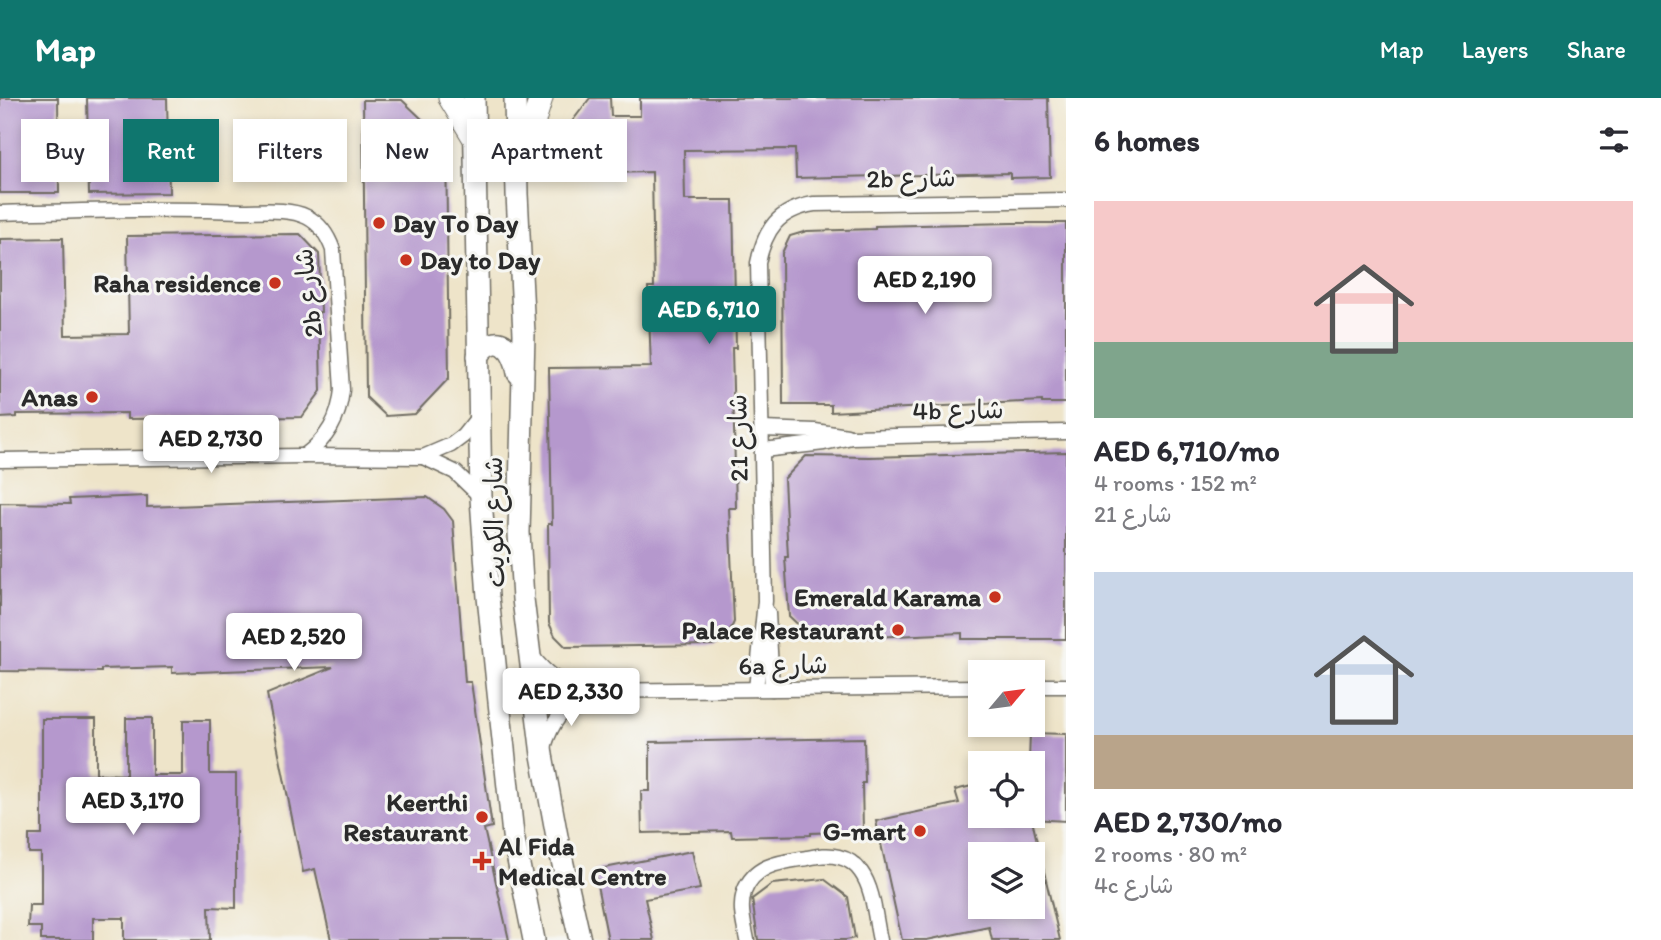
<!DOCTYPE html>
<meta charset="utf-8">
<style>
:root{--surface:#fff;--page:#f7f7f7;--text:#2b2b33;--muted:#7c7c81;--accent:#0f766e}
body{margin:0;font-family:Itim,"Playpen Sans Arabic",sans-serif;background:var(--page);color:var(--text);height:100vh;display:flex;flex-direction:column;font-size:26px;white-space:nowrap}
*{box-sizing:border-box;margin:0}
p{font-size:23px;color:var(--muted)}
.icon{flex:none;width:38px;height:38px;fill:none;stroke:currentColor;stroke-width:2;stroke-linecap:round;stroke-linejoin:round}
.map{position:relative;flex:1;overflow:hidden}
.sheet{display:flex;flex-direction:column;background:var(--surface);width:595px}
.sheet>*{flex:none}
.hud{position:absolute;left:21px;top:21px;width:665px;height:63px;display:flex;gap:14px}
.needle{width:46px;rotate:61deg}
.fabs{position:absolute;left:968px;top:562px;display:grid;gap:14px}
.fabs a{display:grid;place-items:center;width:77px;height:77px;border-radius:0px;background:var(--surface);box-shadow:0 4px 10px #0003;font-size:35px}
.price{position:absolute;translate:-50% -60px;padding:0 16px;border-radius:7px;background:#fff;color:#222;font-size:23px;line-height:46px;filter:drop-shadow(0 2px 4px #0008)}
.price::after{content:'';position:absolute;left:50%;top:42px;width:21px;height:16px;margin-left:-10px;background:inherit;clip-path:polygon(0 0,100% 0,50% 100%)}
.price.current{background:var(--accent);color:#fff}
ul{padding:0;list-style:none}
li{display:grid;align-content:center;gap:14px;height:371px;padding:0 28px}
li span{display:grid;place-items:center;height:217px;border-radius:0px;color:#555}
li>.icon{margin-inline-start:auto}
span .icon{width:126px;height:126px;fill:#fffc;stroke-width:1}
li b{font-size:30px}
h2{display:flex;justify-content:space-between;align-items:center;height:84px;padding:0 28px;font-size:30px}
.pill{padding:0 24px;border-radius:0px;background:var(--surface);box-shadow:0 4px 10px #0003;font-size:24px;line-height:63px}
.pill.current{background:var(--accent);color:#fff}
header{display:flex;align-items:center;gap:42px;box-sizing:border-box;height:98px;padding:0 35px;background:var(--accent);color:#fff}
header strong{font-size:33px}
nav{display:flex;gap:38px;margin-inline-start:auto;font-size:24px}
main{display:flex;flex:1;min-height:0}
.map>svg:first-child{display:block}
.building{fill:#b598cd;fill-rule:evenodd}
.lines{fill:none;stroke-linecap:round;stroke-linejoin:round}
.street-casing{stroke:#6f6c62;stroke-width:17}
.secondary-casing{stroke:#6f6c62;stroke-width:24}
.primary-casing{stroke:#6f6c62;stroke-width:25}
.street{stroke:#fff;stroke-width:14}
.secondary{stroke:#fff;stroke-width:21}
.primary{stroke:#fff;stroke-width:23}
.poi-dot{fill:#c8321e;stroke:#f6f6f2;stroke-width:2.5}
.labels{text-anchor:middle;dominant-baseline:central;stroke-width:6;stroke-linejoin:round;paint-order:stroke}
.street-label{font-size:26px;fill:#2b2b2b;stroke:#f6f6f2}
.poi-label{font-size:26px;font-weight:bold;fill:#2b2b2b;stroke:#f6f6f2;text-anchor:end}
</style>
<header>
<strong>Map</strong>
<nav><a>Map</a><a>Layers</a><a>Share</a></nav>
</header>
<main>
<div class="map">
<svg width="1066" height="842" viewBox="0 0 1066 842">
<rect width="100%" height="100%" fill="#f6f6f2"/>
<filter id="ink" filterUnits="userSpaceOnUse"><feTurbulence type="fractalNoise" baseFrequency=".0143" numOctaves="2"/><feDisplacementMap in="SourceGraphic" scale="14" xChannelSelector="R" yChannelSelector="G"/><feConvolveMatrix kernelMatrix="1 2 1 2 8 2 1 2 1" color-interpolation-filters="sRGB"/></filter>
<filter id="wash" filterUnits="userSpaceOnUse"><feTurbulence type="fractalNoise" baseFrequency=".00686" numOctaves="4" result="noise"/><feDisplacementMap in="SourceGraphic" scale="28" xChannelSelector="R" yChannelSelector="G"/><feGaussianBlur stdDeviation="1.57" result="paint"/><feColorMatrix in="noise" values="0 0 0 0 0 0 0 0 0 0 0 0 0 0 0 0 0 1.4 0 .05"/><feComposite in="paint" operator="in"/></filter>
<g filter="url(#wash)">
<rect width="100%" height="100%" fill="#eee4c9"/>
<g id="blocks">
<g class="building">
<path d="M0,0H58L59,95H0Z"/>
<path d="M87,0H167L169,95L89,96Z"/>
<path d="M590,0H610L611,18H640V0H1048L1050,79L1010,80V75L796,80L795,51L684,52L685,102H733L736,250H732L736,410H729L734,524L727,539L714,547L566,549L555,538L549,525L548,426H552L549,270L651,269L648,189H654L652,74L562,76L561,38Z"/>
<path d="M363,2H402L446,44L449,280L415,316L386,318L366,299Z"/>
<path d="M1012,125H1066V305H1042V303L831,314V307H783L782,155L790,138L807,133L875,131V128Z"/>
<path d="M300,136L319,156L321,214H319L321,293L302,319L127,321V315L17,316V319L0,320V141L63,140L65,237L129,236L127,138Z"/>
<path d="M1066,354V541H962V535L872,539L810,538L789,518L785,459H788L784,381L806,358L869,359Z"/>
<path d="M147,398V409L427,399L444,411L453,423L465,584H471L492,729L484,731L509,842H331L315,771L303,774L267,596L333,569L172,575V569L101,571V574L0,573V405L70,406L69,401Z"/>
<path d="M126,620H152V677H183V622H210V676H236V810L209,809L210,842H124V820H93V842H41V829H28L29,807H41V755H29V737H42V621H96V676L126,677Z"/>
<path d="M1030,635L1066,636V723L1032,721V665H1029Z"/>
<path d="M864,640L865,685H862L863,733L811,735V737L732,739L731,733L642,735L641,693H650V644Z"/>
<path d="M980,686V718H1031L1060,842H992L989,829L927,842H902L876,723L959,705L955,692ZM980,756H1032V808H980Z"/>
<path d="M692,753L700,791L645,801L654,842H608L594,772Z"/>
<path d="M824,781L848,799L855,840L846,842H758L752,801L772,786Z"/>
</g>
</g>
</g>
<g filter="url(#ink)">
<use href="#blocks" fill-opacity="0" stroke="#6f6c62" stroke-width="2"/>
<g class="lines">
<g class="street-casing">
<g id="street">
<path d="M0,115C81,113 162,110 243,113C263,113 289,110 307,119C321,126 328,138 333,152L342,292C339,321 328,340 304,358"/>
<path d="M763,331L815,333L847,338"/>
<path d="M763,352L824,345L852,339L1066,334"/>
<path d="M423,359L455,374L481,399"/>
<path d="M0,362L304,358L423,359L451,347L463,338L479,318"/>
<path d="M768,515L772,591"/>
<path d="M532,558C547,578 562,587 586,593L980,589"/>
<path d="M1032,588H1066"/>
<path d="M756,591L765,503L758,165C765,131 778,112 814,106L1066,102"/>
<path d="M544,649C553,620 564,612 586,593"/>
<path d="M747,842C744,826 739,810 744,794C754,766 782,764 807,760C818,758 828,756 839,759C848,761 856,767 861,774C874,792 875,821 880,842"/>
</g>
</g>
<g class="secondary-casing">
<g id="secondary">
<path d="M474,0L481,400L488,499L513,737L534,842"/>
<path d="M515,0L517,96L524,236L519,435L523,501L542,657L558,744L580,842"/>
<path d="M478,258C497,231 515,250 518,275"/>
</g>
</g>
<g class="primary-casing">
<g id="primary">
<path d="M450,0L475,41"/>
<path d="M516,80L541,0"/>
</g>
</g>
<use href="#street" class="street"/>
<use href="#secondary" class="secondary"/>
<use href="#primary" class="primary"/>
</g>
</g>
<g class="poi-dot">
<circle cx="379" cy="125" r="7"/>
<circle cx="406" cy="162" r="7"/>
<circle cx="275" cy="185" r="7"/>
<circle cx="92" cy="299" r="7"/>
<circle cx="995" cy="499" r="7"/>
<circle cx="898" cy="532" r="7"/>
<circle cx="482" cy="719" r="7"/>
<circle cx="920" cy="733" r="7"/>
<path d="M478.5 752.5h7v7h7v7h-7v7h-7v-7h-7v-7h7z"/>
</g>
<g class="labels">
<g class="street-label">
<text transform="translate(911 80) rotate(-1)">2b شارع</text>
<text transform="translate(308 195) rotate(-97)">2b شارع</text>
<text transform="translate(958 312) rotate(-1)">4b شارع</text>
<text transform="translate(738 340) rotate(-91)">شارع 21</text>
<text transform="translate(494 424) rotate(-91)">شارع الكويت</text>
<text transform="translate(783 567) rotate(-1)">6a شارع</text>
</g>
<g class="poi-label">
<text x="393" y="125" text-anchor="start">Day To Day</text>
<text x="420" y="162" text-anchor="start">Day to Day</text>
<text x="261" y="185">Raha residence</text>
<text x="78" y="299">Anas</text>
<text x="981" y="499">Emerald Karama</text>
<text x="884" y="532">Palace Restaurant</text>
<text x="468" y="704">Keerthi<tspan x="468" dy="30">Restaurant</tspan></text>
<text x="906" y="733">G-mart</text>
<text x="498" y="748" text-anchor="start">Al Fida<tspan x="498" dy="30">Medical Centre</tspan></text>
</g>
</g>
</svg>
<div class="fabs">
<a><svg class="needle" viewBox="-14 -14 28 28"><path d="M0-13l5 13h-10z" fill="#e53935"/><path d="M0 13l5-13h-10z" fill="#7c7c81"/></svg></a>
<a><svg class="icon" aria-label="locate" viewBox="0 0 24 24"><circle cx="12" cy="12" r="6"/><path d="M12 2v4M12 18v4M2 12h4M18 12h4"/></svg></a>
<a><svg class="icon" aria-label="layers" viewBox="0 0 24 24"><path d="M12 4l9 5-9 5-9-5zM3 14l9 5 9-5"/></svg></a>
</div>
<b class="price" style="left:925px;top:218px">AED 2,190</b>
<b class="price current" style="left:709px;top:248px">AED 6,710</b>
<b class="price" style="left:211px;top:377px">AED 2,730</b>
<b class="price" style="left:294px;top:575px">AED 2,520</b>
<b class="price" style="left:571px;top:630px">AED 2,330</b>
<b class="price" style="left:133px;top:739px">AED 3,170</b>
<div class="hud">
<a class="pill">Buy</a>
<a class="pill current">Rent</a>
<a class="pill">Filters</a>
<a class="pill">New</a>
<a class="pill">Apartment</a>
</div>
</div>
<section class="sheet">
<h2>6 homes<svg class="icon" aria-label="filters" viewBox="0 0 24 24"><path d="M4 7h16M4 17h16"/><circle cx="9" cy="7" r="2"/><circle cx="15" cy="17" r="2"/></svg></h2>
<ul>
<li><span style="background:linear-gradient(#f6c9c9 65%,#7fa58c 0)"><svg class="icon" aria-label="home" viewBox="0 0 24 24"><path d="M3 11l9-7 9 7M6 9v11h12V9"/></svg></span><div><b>AED 6,710/mo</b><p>4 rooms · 152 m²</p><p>شارع 21</p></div></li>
<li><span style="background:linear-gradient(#c9d6e8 75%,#b9a48a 0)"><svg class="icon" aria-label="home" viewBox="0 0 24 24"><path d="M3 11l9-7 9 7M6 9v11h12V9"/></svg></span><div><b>AED 2,730/mo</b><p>2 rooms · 80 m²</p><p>4c شارع</p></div></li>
</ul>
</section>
</main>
